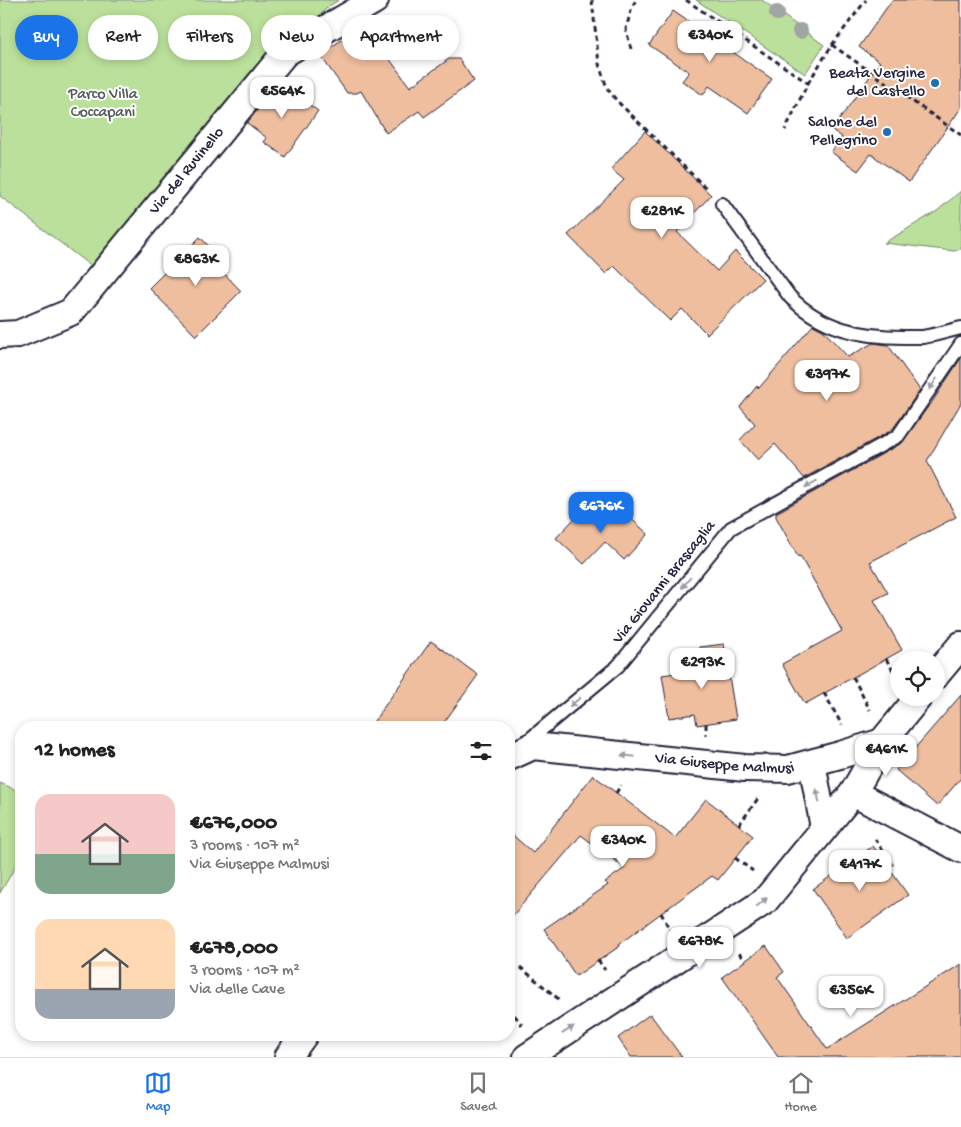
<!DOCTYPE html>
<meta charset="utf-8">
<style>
:root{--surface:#fff;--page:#f6f6f6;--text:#222;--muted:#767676;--line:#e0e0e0;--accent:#1a73e8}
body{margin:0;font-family:"Gochi Hand",sans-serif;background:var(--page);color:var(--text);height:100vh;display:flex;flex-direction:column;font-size:19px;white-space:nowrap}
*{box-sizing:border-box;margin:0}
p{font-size:16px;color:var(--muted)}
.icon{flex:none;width:28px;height:28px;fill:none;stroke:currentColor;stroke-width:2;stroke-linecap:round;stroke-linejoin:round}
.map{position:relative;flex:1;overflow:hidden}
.panel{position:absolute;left:15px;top:721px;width:500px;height:320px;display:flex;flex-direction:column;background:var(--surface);border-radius:20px;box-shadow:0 2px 8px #0003}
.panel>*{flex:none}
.guide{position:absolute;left:15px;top:15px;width:500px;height:45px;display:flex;gap:10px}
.tools{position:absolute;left:890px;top:651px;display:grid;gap:10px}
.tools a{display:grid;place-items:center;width:55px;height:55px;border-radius:50%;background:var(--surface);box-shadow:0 2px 8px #0003;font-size:25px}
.price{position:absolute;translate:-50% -42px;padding:0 11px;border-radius:10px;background:#fff;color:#222;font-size:16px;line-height:32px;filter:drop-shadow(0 1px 2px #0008)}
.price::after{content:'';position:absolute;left:50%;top:30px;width:15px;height:11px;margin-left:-8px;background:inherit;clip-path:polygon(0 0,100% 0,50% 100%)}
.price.current{background:var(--accent);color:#fff}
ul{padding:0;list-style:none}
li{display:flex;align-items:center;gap:15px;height:125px;padding:0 20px}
li span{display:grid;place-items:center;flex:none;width:140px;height:100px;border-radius:15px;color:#555}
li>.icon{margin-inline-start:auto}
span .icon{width:60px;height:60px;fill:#fffc;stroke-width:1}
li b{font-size:21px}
h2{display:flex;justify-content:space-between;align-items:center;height:60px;padding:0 20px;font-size:21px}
.chip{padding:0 18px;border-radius:22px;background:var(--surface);box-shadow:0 2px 8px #0003;font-size:18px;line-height:45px}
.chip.current{background:var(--accent);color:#fff}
.tabs{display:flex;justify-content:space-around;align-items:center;height:70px;border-top:1px solid var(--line);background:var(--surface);font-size:14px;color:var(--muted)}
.tabs a{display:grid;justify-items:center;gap:2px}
.tabs .current{color:var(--accent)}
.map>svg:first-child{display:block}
.green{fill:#bbe09b;stroke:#6e816b}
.building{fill:#eebe9f;stroke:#22223b}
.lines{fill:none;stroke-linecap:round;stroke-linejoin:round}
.service-casing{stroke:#22223b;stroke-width:16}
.minor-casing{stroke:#22223b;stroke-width:30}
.path{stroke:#22223b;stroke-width:3;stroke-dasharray:5 4;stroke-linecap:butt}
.service{stroke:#fff;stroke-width:12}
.minor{stroke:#fff;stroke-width:26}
.tree{fill:#9fa5a3}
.oneway{fill:#9c9ca7}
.poi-dot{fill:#1f6fb2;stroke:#fff;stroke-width:2}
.labels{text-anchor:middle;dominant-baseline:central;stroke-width:4;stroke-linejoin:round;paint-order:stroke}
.poi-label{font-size:16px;fill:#22223b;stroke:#fff;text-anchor:end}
.park-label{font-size:16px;fill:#505b58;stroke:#fff}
.street-label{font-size:16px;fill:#22223b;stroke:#fff}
</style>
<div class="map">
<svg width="961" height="1057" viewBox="0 0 961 1057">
<rect width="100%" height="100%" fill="#fff"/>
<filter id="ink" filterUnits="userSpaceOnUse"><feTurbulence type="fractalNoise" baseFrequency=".02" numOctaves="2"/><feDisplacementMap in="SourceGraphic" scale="10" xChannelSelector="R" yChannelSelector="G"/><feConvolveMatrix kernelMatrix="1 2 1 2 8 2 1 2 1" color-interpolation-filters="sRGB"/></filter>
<g filter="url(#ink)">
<g class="green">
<path d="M0,0H339L329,6L221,115L106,278L0,196Z"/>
<path d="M696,0H762L824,45L805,74Z"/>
<path d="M961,191V249L954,251L884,243L937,211Z"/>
<path d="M0,783L21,792V857L0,893Z"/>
</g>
<g class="building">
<path d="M892,0H961V108L909,182L871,154L858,171L831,152L842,137L832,130L880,62L859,47Z"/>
<path d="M673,11L772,79L748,113L709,86L703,95L682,81L689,72L649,45Z"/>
<path d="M364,24L410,87L449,59H459L474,81L424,117L419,111L386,133L361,91L357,93H347L320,55Z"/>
<path d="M279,83L318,111L285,157L264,142L267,138L247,123Z"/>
<path d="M645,131L711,195L677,232L717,271L735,251L763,279L707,334L682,309L670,321L614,266L606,274L568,235L624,180L611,169Z"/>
<path d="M200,237L219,257L213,262L241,291L196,336L149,288Z"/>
<path d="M813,325L823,330L848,357L873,343L888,345L920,390L892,430L804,478L775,444L758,460L740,440L755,424L740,407L757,386L759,388Z"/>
<path d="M961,358V403L927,461L956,517L870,562L888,593L874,600L902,650L805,704L782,664L842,631L800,556L798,557L776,517V513L902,443L930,404V405Z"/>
<path d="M592,500L616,522L625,513L648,534L624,560L605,542L584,564L556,538Z"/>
<path d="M431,641L478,675L440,728H369Z"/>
<path d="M724,644L736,719L697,725L695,714L669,718L662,675L703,669L700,647Z"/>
<path d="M961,695V778L937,806L896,770Z"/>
<path d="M593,775L675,838L706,799L753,836L718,880L712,876L619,944L620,946L576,976L544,929L608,885L605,882L625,868L581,835L509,920V832L533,853Z"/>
<path d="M873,846L908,895L847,938L813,889Z"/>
<path d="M766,946L784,972L777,977L827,1049L961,964V1057H778L722,977Z"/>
<path d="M650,1014L682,1057H631L618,1038Z"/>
</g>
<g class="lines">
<g class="service-casing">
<g id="service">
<path d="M722,204L790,297C822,329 861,337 904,337C910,337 917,337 923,337C936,335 949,331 961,328"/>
<path d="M524,744L618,666L731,528L898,436L961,344"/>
</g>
</g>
<g class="minor-casing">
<g id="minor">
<path id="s1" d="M0,335L18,334L71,312L285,53L375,0"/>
<path d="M936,675L961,645"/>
<path id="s2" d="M509,757L533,746L745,768L788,769L840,755L882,742"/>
<path d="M812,763L824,828"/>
<path d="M853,793L961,849"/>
<path d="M288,1057L304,1035"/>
<path d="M527,1057L765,901L853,793L882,742L918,698"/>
</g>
</g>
<g class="path">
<path d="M592,0L599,64L607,88L617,101L707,189"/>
<path d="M686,0L808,83L785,130"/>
<path d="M832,45L961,135"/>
<path d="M631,49L626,29L632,7L636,0"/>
<path d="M808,83L832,45L866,0"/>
<path d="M886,659L897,677"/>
<path d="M853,677L870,710"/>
<path d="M824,693L842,725"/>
<path d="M706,724V736"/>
<path d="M616,793L621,785"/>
<path d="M739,825L759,797"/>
<path d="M875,839L893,866L889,868"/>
<path d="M735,858L753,871"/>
<path d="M661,913L670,930"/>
<path d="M739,953L744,961"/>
<path d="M598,960L605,970"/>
<path d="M520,967L561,1001"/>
<path d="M509,1008L522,1025"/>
</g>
<use href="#service" class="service"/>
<use href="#minor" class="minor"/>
</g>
<g class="tree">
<circle cx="777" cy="13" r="8"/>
<circle cx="800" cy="31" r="8"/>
</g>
<defs><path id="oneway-solid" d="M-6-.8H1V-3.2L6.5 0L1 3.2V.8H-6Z" transform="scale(1.25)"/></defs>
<g class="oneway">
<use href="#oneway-solid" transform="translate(933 384) rotate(124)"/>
<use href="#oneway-solid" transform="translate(811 484) rotate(151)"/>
<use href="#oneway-solid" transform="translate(686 583) rotate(129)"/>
<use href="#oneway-solid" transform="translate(575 702) rotate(140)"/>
<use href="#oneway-solid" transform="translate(628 756) rotate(-174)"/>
<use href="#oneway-solid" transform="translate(818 796) rotate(-101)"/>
<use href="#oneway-solid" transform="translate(762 902) rotate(-39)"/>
<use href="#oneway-solid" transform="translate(568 1030) rotate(-33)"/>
</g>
</g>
<g class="poi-dot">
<circle cx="935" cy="83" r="5"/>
<circle cx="887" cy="132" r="5"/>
</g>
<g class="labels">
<g class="poi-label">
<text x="925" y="74">Beata Vergine<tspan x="925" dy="18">del Castello</tspan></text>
<text x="877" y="123">Salone del<tspan x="877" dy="18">Pellegrino</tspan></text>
</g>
<g class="park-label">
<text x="103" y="95">Parco Villa<tspan x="103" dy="18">Coccapani</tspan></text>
</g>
<g class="street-label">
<text stroke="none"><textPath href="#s1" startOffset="258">Via del Ruvinello</textPath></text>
<text transform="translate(665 583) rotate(-51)">Via Giovanni Brascaglia</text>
<text stroke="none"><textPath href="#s2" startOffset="219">Via Giuseppe Malmusi</textPath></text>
</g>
</g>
</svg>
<div class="tools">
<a><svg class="icon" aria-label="locate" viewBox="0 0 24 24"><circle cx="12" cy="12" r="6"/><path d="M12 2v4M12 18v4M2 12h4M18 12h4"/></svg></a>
</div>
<b class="price" style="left:710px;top:63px">€340K</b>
<b class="price" style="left:282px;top:119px">€564K</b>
<b class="price" style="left:662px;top:239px">€281K</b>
<b class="price" style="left:196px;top:287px">€863K</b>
<b class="price" style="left:827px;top:402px">€397K</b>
<b class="price current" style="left:601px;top:534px">€676K</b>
<b class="price" style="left:702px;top:690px">€293K</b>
<b class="price" style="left:886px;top:777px">€461K</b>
<b class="price" style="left:623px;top:868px">€340K</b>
<b class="price" style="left:860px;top:892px">€417K</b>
<b class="price" style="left:700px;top:969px">€678K</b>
<b class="price" style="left:851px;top:1018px">€356K</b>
<div class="guide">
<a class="chip current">Buy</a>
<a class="chip">Rent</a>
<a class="chip">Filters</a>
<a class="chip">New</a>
<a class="chip">Apartment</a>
</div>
<section class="panel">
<h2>12 homes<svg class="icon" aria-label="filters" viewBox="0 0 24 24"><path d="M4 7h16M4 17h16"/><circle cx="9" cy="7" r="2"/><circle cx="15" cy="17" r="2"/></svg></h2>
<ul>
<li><span style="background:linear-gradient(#f6c9c9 60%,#7fa58c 0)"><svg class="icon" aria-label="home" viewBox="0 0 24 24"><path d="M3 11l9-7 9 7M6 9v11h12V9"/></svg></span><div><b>€676,000</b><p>3 rooms · 107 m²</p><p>Via Giuseppe Malmusi</p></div></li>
<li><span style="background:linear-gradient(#ffd9b3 70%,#9aa5b1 0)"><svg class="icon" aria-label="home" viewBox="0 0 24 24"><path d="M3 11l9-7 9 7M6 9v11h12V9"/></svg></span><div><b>€678,000</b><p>3 rooms · 107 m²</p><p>Via delle Cave</p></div></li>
</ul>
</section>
</div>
<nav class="tabs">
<a class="current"><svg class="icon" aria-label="map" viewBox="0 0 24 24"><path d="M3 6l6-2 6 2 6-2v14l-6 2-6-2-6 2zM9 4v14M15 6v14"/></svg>Map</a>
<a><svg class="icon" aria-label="saved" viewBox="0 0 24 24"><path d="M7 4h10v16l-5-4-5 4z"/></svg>Saved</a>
<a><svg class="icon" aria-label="home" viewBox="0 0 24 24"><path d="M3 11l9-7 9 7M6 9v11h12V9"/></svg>Home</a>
</nav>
